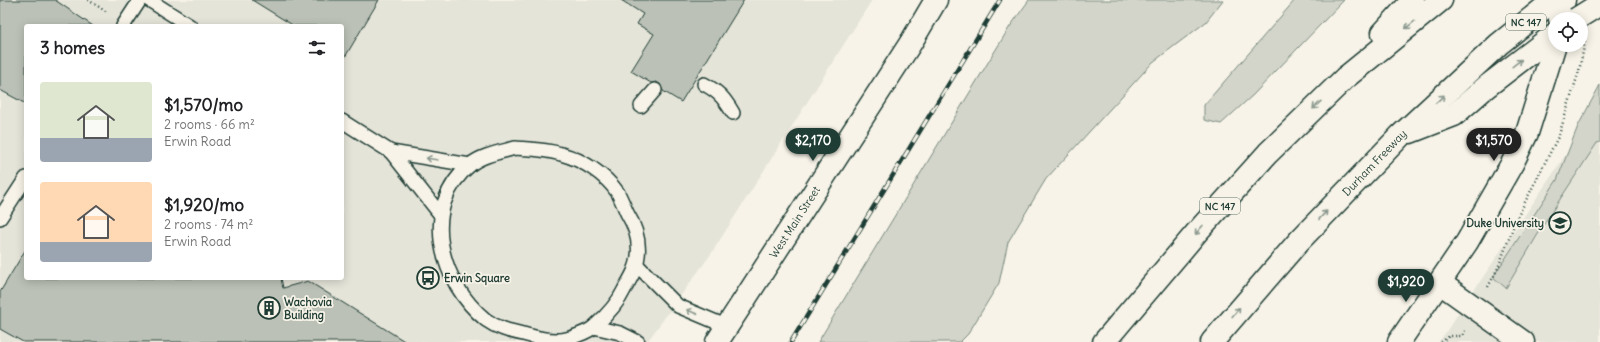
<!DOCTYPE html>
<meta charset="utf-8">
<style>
:root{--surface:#fff;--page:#f6f6f6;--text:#202124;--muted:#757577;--accent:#1f3d34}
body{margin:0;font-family:Delius,sans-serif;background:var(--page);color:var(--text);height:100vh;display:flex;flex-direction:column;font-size:15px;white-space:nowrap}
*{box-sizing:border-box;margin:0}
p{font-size:13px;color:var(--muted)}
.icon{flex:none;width:22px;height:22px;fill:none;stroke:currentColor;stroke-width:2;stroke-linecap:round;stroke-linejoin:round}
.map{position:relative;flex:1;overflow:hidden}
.side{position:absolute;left:24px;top:24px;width:320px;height:256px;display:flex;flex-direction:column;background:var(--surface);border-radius:4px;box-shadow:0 2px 10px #0003}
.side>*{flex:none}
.fabs{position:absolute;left:1548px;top:12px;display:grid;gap:8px}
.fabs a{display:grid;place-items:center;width:40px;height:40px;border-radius:50%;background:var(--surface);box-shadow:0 2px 10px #0003;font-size:20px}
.price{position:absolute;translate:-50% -34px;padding:0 9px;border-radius:14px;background:var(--accent);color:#fff;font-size:13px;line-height:26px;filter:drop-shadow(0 1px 2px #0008)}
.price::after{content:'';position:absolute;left:50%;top:24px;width:12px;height:9px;margin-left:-6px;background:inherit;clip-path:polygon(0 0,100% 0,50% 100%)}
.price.current{background:#222;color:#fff}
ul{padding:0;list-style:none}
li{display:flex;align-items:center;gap:12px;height:100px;padding:0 16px}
li span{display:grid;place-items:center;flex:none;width:112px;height:80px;border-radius:4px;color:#555}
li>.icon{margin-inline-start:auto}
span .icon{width:48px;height:48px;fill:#fffc;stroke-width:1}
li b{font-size:17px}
h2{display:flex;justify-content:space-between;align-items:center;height:48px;padding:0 16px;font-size:17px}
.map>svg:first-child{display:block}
.built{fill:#e5e4d9;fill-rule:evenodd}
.green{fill:#d3d5ca;stroke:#79897f}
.building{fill:#bbc1b6;stroke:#1f3d34}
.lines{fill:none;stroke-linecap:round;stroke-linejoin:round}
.lane-casing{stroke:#1f3d34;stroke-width:16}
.street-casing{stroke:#1f3d34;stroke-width:25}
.secondary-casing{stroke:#1f3d34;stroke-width:25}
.highway-casing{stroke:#1f3d34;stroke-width:25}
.path{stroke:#1f3d34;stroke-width:2.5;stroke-dasharray:1 3;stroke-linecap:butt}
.lane{stroke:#f7f3e8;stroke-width:13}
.street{stroke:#f7f3e8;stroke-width:22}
.secondary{stroke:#f7f3e8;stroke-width:22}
.highway{stroke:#f7f3e8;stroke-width:22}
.rail-casing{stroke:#1f3d34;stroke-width:4.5}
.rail{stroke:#f7f3e8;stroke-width:3;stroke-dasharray:9;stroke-linecap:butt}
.highway-bridge-casing{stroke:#1f3d34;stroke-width:25;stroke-linecap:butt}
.highway-bridge{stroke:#f7f3e8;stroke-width:22}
.oneway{stroke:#8b988e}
.labels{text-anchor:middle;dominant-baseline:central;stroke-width:3.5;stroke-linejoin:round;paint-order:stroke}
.shield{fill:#f7f3e8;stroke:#60746a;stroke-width:1}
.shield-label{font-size:10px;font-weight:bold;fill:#1f3d34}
.street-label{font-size:11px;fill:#1f3d34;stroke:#f7f3e8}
.poi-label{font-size:11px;font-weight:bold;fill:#1f3d34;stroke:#f7f3e8;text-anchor:start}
</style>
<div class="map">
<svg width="1600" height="342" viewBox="0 0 1600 342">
<rect width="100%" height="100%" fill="#f7f3e8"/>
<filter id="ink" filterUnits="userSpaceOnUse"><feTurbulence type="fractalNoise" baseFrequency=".025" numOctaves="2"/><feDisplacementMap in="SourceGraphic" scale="8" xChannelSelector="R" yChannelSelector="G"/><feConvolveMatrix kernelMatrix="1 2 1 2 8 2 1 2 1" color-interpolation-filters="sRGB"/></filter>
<g filter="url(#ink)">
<g class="built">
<path d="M0,0H872L711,254L647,342H0ZM26,26H342V278H26Z"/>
<path d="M1600,104V342H1439Z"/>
</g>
<g class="green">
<path d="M1029,0H1223L1206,22L1153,62L1046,179L1008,242L999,283L968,334L960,342H818L1009,28Z"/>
<path d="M1295,0H1344L1253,95L1221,124L1204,120V105Z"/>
<path d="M1600,85V142L1597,143L1547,219L1506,288L1493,277L1557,180L1578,126Z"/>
</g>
<g class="building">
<path d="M0,0H55L93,26H26V104L0,90Z"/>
<path d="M252,0H379L342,62V26H294Z"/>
<path d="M621,0H744L681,102L663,91L660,84L656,82L651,83L631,71L654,34L637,24L643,14Z"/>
<path d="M26,249V278H281L283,288L308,281L406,342H23L0,329V292Z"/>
</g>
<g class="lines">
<g class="lane-casing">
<g id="lane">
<path d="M149,0L190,26"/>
<path d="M123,26L140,0"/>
<path d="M704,84C719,92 724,98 733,113"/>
<path d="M641,106L655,90"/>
<path d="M342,121L391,152L440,214"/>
<path d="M515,148C531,149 546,149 561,154C583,160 605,174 618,193C621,199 624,206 627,213C635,226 640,241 638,256C637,269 630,279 624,290C618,303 606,316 595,326C589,332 567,340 559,340C547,341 534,337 523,334C509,331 497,328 486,320C440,283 419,207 470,165C482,155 501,152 515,148Z"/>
<path d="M391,152L470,165"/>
<path d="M0,218L26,178"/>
<path d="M637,265L678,306L728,327"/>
<path d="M594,327L620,333L638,342"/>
</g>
</g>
<g class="street-casing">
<path id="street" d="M1440,283L1523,342"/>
</g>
<g class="secondary-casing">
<g id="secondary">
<path d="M1560,19L1564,0"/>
<path id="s1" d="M717,342L910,44L936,0"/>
<path d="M1399,342L1467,242L1513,162L1527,133L1555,44"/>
</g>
</g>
<g class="highway-casing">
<g id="highway">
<path d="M1383,33L1413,0"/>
<path d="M1410,132L1454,115L1486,87L1555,34"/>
<path d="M1104,342L1197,232L1268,153L1345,78L1441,0"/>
<path id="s2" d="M1212,342L1299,241L1401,135L1499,44L1554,0"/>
</g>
</g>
<g class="path">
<path d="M88,0L107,12"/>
<path d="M1488,287L1498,268L1516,220L1559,135L1579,71L1585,42"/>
<path d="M1441,342L1450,336H1462L1465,331"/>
</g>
<use href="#lane" class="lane"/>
<use href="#street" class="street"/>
<use href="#secondary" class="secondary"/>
<use href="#highway" class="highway"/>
<g class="rail-casing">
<path id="rail" d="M791,342L1000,0"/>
</g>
<use href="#rail" class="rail"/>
<g class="highway-bridge-casing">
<path id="highway-bridge" d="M1576,19L1600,4"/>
</g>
<use href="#highway-bridge" class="highway-bridge"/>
</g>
<defs><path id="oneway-shaft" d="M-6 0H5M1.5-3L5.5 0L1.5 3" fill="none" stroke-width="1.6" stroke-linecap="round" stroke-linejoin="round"/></defs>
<g class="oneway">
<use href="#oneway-shaft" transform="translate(1410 25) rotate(141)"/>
<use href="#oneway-shaft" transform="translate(1517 63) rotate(-38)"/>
<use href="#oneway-shaft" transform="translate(1440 99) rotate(-43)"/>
<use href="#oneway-shaft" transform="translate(1317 105) rotate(136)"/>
<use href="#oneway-shaft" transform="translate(432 159) rotate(-171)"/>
<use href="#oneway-shaft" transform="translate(1323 215) rotate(-47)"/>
<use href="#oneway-shaft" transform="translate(1199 230) rotate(131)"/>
<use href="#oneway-shaft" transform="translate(692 312) rotate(-157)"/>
<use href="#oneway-shaft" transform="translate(1236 312) rotate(-50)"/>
</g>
</g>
<defs>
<g id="university-ring" transform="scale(1.15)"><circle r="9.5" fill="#f7f3e8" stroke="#1f3d34" stroke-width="1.5"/><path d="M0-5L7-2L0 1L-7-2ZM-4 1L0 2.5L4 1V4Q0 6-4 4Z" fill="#1f3d34"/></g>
<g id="bus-ring" transform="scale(1.15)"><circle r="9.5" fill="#f7f3e8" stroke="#1f3d34" stroke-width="1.5"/><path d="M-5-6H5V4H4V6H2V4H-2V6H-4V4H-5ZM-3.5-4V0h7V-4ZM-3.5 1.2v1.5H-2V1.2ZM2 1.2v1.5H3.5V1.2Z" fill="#1f3d34"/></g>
<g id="building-ring" transform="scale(1.15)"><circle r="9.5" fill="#f7f3e8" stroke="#1f3d34" stroke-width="1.5"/><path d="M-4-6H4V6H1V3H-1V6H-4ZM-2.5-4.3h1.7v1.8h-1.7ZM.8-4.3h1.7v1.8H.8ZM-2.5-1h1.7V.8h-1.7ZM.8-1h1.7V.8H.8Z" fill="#1f3d34"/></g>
</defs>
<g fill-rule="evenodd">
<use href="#university-ring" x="1560" y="223"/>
<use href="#bus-ring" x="428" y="278"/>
<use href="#building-ring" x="269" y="308"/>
</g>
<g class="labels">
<g class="shield">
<rect x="1506" y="14" width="40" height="16" rx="3"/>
<rect x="1200" y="198" width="40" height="16" rx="3"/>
</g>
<g class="shield-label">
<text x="1526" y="22">NC 147</text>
<text x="1220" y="206">NC 147</text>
</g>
<g class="street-label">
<text stroke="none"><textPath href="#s2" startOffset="242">Durham Freeway</textPath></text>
<text stroke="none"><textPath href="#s1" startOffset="143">West Main Street</textPath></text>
</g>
<g class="poi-label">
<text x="1544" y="223" text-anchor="end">Duke University</text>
<text x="444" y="278">Erwin Square</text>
<text x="284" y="302">Wachovia<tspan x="284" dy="13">Building</tspan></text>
</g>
</g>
</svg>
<div class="fabs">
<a><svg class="icon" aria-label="locate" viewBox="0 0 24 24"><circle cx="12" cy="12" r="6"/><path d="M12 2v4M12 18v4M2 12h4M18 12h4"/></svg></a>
</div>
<b class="price" style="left:813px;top:162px">$2,170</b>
<b class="price current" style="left:1494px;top:162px">$1,570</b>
<b class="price" style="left:1406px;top:303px">$1,920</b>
<section class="side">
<h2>3 homes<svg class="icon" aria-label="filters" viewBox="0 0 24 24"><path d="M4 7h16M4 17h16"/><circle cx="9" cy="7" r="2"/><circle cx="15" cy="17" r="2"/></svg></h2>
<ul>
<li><span style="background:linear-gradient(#dfe7d0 70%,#9aa5b1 0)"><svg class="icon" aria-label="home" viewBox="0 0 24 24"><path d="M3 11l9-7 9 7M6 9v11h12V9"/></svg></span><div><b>$1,570/mo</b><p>2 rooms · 66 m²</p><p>Erwin Road</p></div></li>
<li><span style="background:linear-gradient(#ffd9b3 75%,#9aa5b1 0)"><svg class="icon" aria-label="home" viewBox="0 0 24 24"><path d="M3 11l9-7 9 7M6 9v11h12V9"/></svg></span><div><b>$1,920/mo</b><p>2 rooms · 74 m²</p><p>Erwin Road</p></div></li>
</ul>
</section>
</div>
